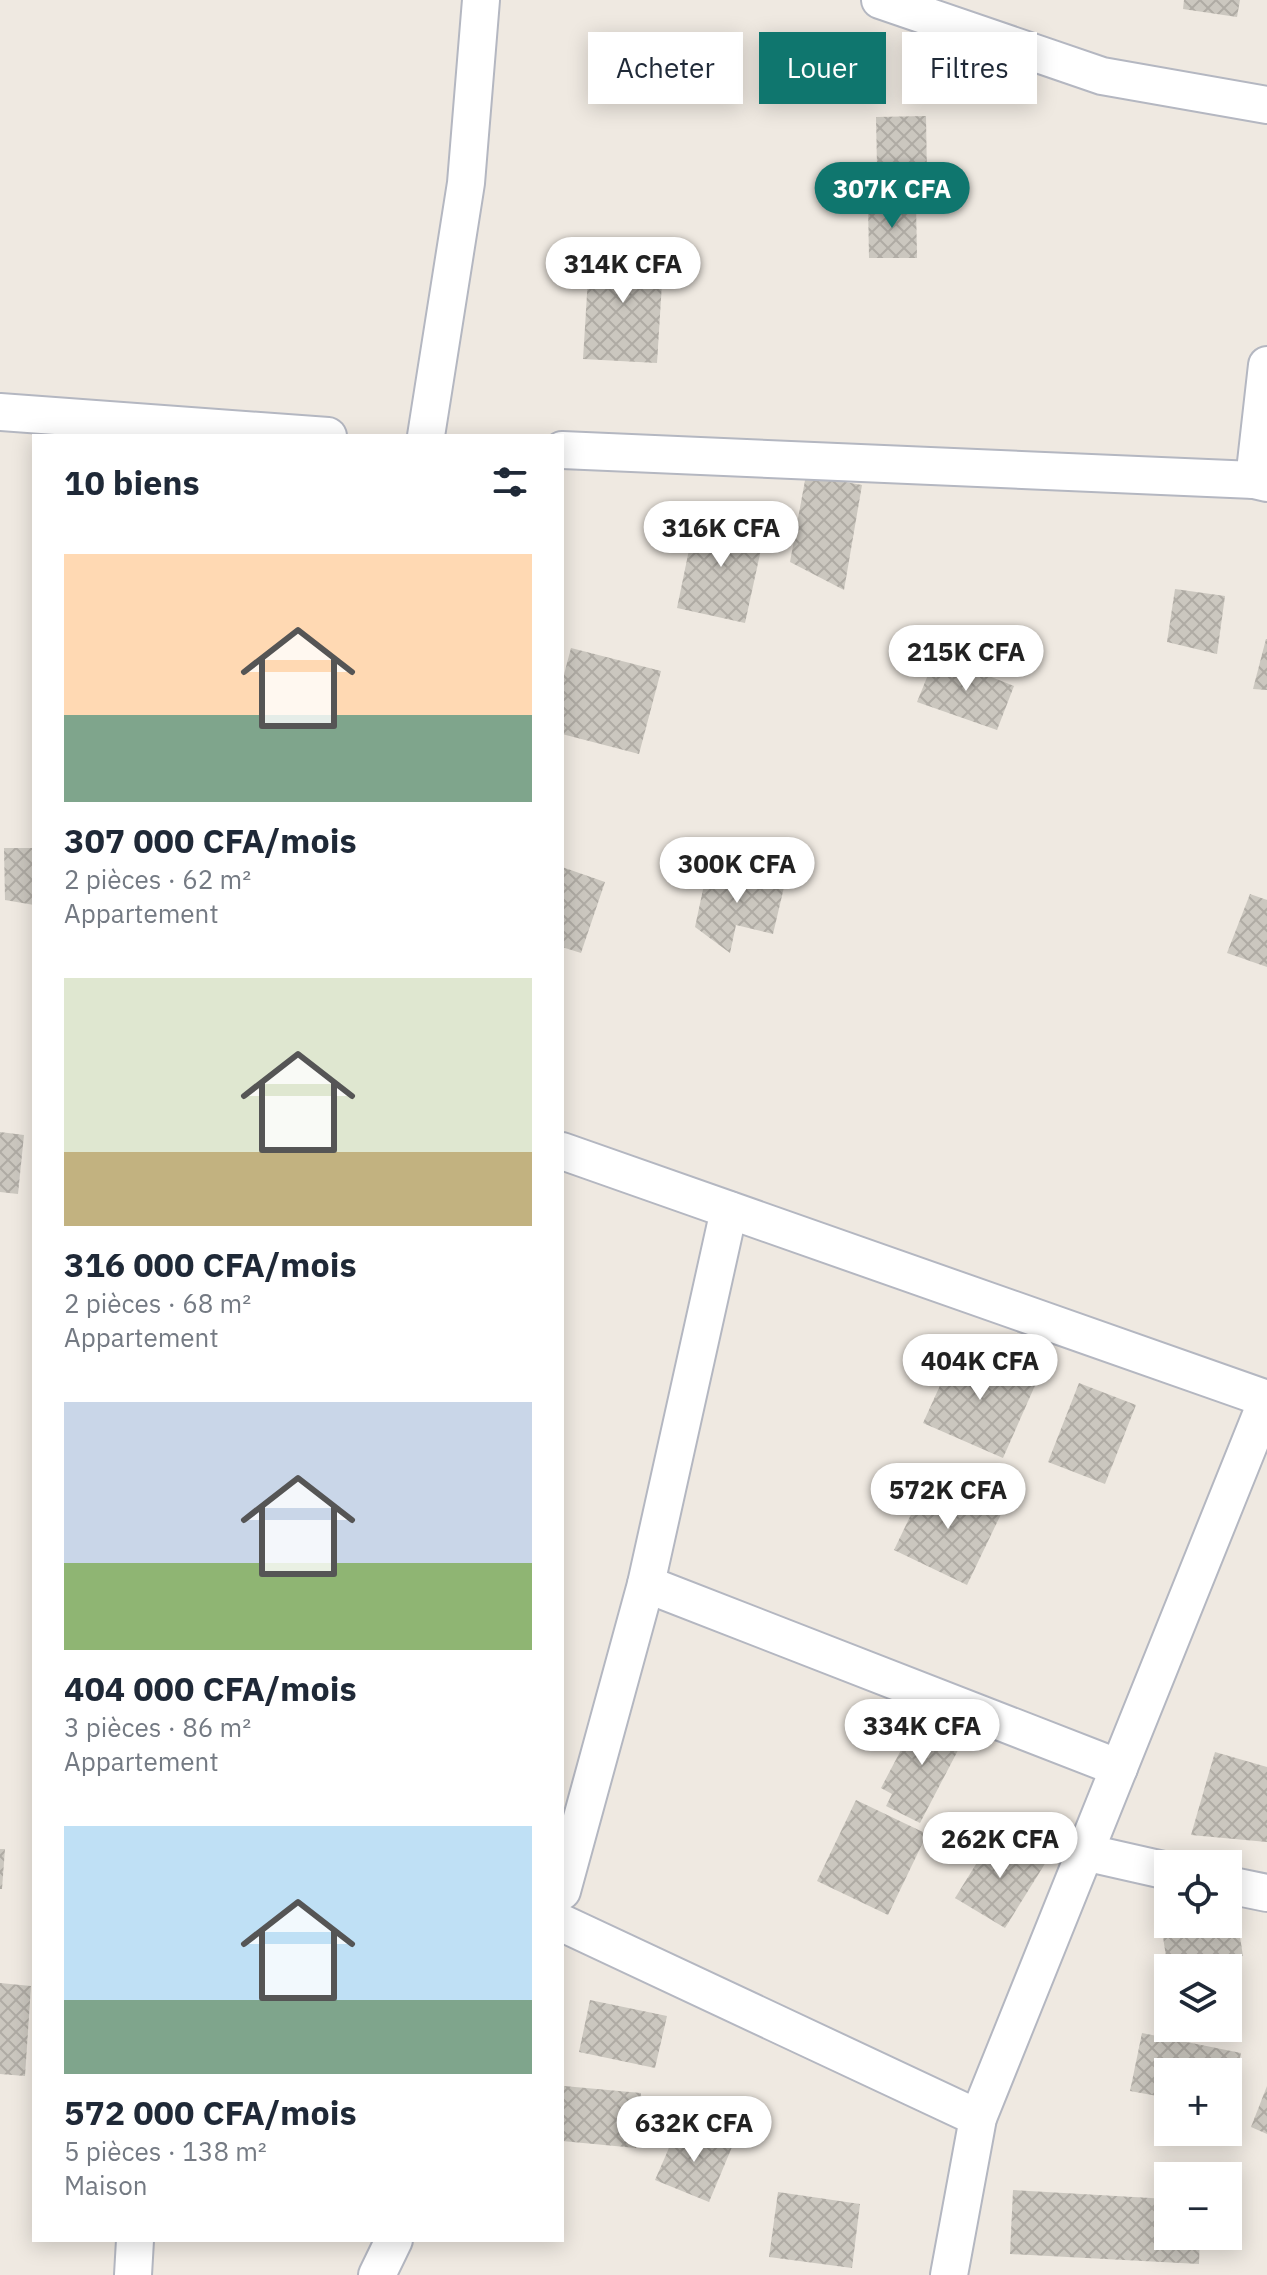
<!DOCTYPE html>
<html lang="fr">
<meta charset="utf-8">
<style>
:root{--surface:#fff;--page:#f2f2f3;--text:#1f2937;--muted:#747a83;--accent:#0f766e}
body{margin:0;font-family:"IBM Plex Sans",sans-serif;background:var(--page);color:var(--text);height:100vh;display:flex;flex-direction:column;font-size:30px;white-space:nowrap}
*{box-sizing:border-box;margin:0}
p{font-size:26px;color:var(--muted)}
.icon{flex:none;width:44px;height:44px;fill:none;stroke:currentColor;stroke-width:2;stroke-linecap:round;stroke-linejoin:round}
.map{position:relative;flex:1;overflow:hidden}
.details{position:absolute;left:32px;top:434px;width:532px;height:1808px;display:flex;flex-direction:column;background:var(--surface);border-radius:0px;box-shadow:0 4px 20px #0003}
.details>*{flex:none}
.guide{position:absolute;left:588px;top:32px;width:558px;height:72px;display:flex;gap:16px}
.tools{position:absolute;left:1154px;top:1850px;display:grid;gap:16px}
.tools a{display:grid;place-items:center;width:88px;height:88px;border-radius:0px;background:var(--surface);box-shadow:0 4px 20px #0003;font-size:40px}
.price{position:absolute;translate:-50% -68px;padding:0 18px;border-radius:28px;background:#fff;color:#222;font-size:26px;line-height:52px;filter:drop-shadow(0 2px 4px #0008)}
.price::after{content:'';position:absolute;left:50%;top:48px;width:24px;height:18px;margin-left:-12px;background:inherit;clip-path:polygon(0 0,100% 0,50% 100%)}
.price.current{background:var(--accent);color:#fff}
ul{padding:0;list-style:none}
li{display:grid;align-content:center;gap:16px;height:424px;padding:0 32px}
li span{display:grid;place-items:center;height:248px;border-radius:0px;color:#555}
li>.icon{margin-inline-start:auto}
span .icon{width:144px;height:144px;fill:#fffc;stroke-width:1}
li b{font-size:34px}
h2{display:flex;justify-content:space-between;align-items:center;height:96px;padding:0 32px;font-size:34px}
.tag{padding:0 28px;border-radius:0px;background:var(--surface);box-shadow:0 4px 20px #0003;font-size:28px;line-height:72px}
.tag.current{background:var(--accent);color:#fff}
.map>svg:first-child{display:block}
.building{fill:url(#building-cross-hatch)}
.lines{fill:none;stroke-linecap:round;stroke-linejoin:round}
.minor-casing{stroke:#b4b7c1;stroke-width:40}
.minor{stroke:#fff;stroke-width:36}
</style>
<div class="map">
<svg width="1267" height="2275" viewBox="0 0 1267 2275">
<defs>
<pattern id="building-cross-hatch" width="8" height="8" patternUnits="userSpaceOnUse" patternTransform="scale(2)"><rect width="8" height="8" fill="#cbc7bf"/><path d="M0 0l8 8M0 8l8-8" fill="none" stroke="#afaba4"/></pattern>
</defs>
<rect width="100%" height="100%" fill="#efe9e1"/>
<g class="building">
<path d="M1184,0H1240L1237,17L1183,9Z"/>
<path d="M926,116L927,178L877,166L876,117Z"/>
<path d="M868,202H916L917,258H869Z"/>
<path d="M590,246L664,251L657,363L583,359Z"/>
<path d="M806,475L862,485L844,590L790,562Z"/>
<path d="M696,516L765,531L745,623L677,608Z"/>
<path d="M1175,589L1225,596L1217,654L1167,642Z"/>
<path d="M1266,639H1267V690L1253,689Z"/>
<path d="M571,648L661,671L639,754L562,734V682Z"/>
<path d="M936,655L1014,686L997,730L917,702Z"/>
<path d="M4,848H34V905L5,900Z"/>
<path d="M708,866L785,883L773,934L736,925L730,953L695,927Z"/>
<path d="M562,867L605,882L581,953L562,947Z"/>
<path d="M1250,894L1267,900V967L1227,953Z"/>
<path d="M0,1132L24,1135L18,1194L0,1192Z"/>
<path d="M958,1346L1037,1381L1003,1458L923,1423Z"/>
<path d="M1079,1383L1136,1405L1105,1484L1048,1462Z"/>
<path d="M929,1477L1002,1512L967,1585L894,1550Z"/>
<path d="M921,1712L966,1735L920,1823L886,1806L892,1794L881,1788Z"/>
<path d="M1215,1752L1267,1767V1842L1191,1835Z"/>
<path d="M856,1800L927,1834L888,1915L817,1881Z"/>
<path d="M996,1832L1046,1862L1005,1928L955,1898Z"/>
<path d="M0,1849H5L2,1889H0Z"/>
<path d="M1232,1887L1243,1956L1167,1963L1157,1898L1168,1897V1924H1228V1888Z"/>
<path d="M0,1983L31,1986L25,2076L0,2074Z"/>
<path d="M590,2000L667,2016L655,2068L579,2052Z"/>
<path d="M1142,2033L1241,2053L1229,2115L1228,2072H1168V2098L1130,2091Z"/>
<path d="M564,2086L641,2093L636,2148L562,2141Z"/>
<path d="M1267,2086V2134L1251,2127Z"/>
<path d="M679,2125L732,2147L709,2202L655,2180Z"/>
<path d="M1013,2190L1168,2199V2236H1200L1199,2264L1010,2254Z"/>
<path d="M778,2192L860,2204L852,2268L769,2257Z"/>
</g>
<g class="lines">
<g class="minor-casing">
<g id="minor">
<path d="M880,0L1102,76L1267,105"/>
<path d="M0,412L328,436"/>
<path d="M426,436L466,183L481,0"/>
<path d="M562,450L1254,480L1267,483"/>
<path d="M1254,480L1267,365"/>
<path d="M562,1151L1267,1399"/>
<path d="M646,1584L1119,1768"/>
<path d="M1084,1852L1168,1871"/>
<path d="M1228,1885L1267,1893"/>
<path d="M562,1891L646,1584L729,1210"/>
<path d="M562,1923L978,2118"/>
<path d="M133,2275L135,2240"/>
<path d="M377,2275L394,2240"/>
<path d="M949,2275L978,2118L1267,1400"/>
</g>
</g>
<use href="#minor" class="minor"/>
</g>
</svg>
<div class="tools">
<a><svg class="icon" aria-label="locate" viewBox="0 0 24 24"><circle cx="12" cy="12" r="6"/><path d="M12 2v4M12 18v4M2 12h4M18 12h4"/></svg></a>
<a><svg class="icon" aria-label="layers" viewBox="0 0 24 24"><path d="M12 4l9 5-9 5-9-5zM3 14l9 5 9-5"/></svg></a>
<a>+</a>
<a>−</a>
</div>
<b class="price current" style="left:892px;top:230px">307K CFA</b>
<b class="price" style="left:623px;top:305px">314K CFA</b>
<b class="price" style="left:721px;top:569px">316K CFA</b>
<b class="price" style="left:966px;top:693px">215K CFA</b>
<b class="price" style="left:737px;top:905px">300K CFA</b>
<b class="price" style="left:980px;top:1402px">404K CFA</b>
<b class="price" style="left:948px;top:1531px">572K CFA</b>
<b class="price" style="left:922px;top:1767px">334K CFA</b>
<b class="price" style="left:1000px;top:1880px">262K CFA</b>
<b class="price" style="left:694px;top:2164px">632K CFA</b>
<div class="guide">
<a class="tag">Acheter</a>
<a class="tag current">Louer</a>
<a class="tag">Filtres</a>
</div>
<section class="details">
<h2>10 biens<svg class="icon" aria-label="filters" viewBox="0 0 24 24"><path d="M4 7h16M4 17h16"/><circle cx="9" cy="7" r="2"/><circle cx="15" cy="17" r="2"/></svg></h2>
<ul>
<li><span style="background:linear-gradient(#ffd9b3 65%,#7fa58c 0)"><svg class="icon" aria-label="home" viewBox="0 0 24 24"><path d="M3 11l9-7 9 7M6 9v11h12V9"/></svg></span><div><b>307 000 CFA/mois</b><p>2 pièces · 62 m²</p><p>Appartement</p></div></li>
<li><span style="background:linear-gradient(#dfe7d0 70%,#c2b280 0)"><svg class="icon" aria-label="home" viewBox="0 0 24 24"><path d="M3 11l9-7 9 7M6 9v11h12V9"/></svg></span><div><b>316 000 CFA/mois</b><p>2 pièces · 68 m²</p><p>Appartement</p></div></li>
<li><span style="background:linear-gradient(#c9d6e8 65%,#8fb573 0)"><svg class="icon" aria-label="home" viewBox="0 0 24 24"><path d="M3 11l9-7 9 7M6 9v11h12V9"/></svg></span><div><b>404 000 CFA/mois</b><p>3 pièces · 86 m²</p><p>Appartement</p></div></li>
<li><span style="background:linear-gradient(#bfe0f5 70%,#7fa58c 0)"><svg class="icon" aria-label="home" viewBox="0 0 24 24"><path d="M3 11l9-7 9 7M6 9v11h12V9"/></svg></span><div><b>572 000 CFA/mois</b><p>5 pièces · 138 m²</p><p>Maison</p></div></li>
</ul>
</section>
</div>
